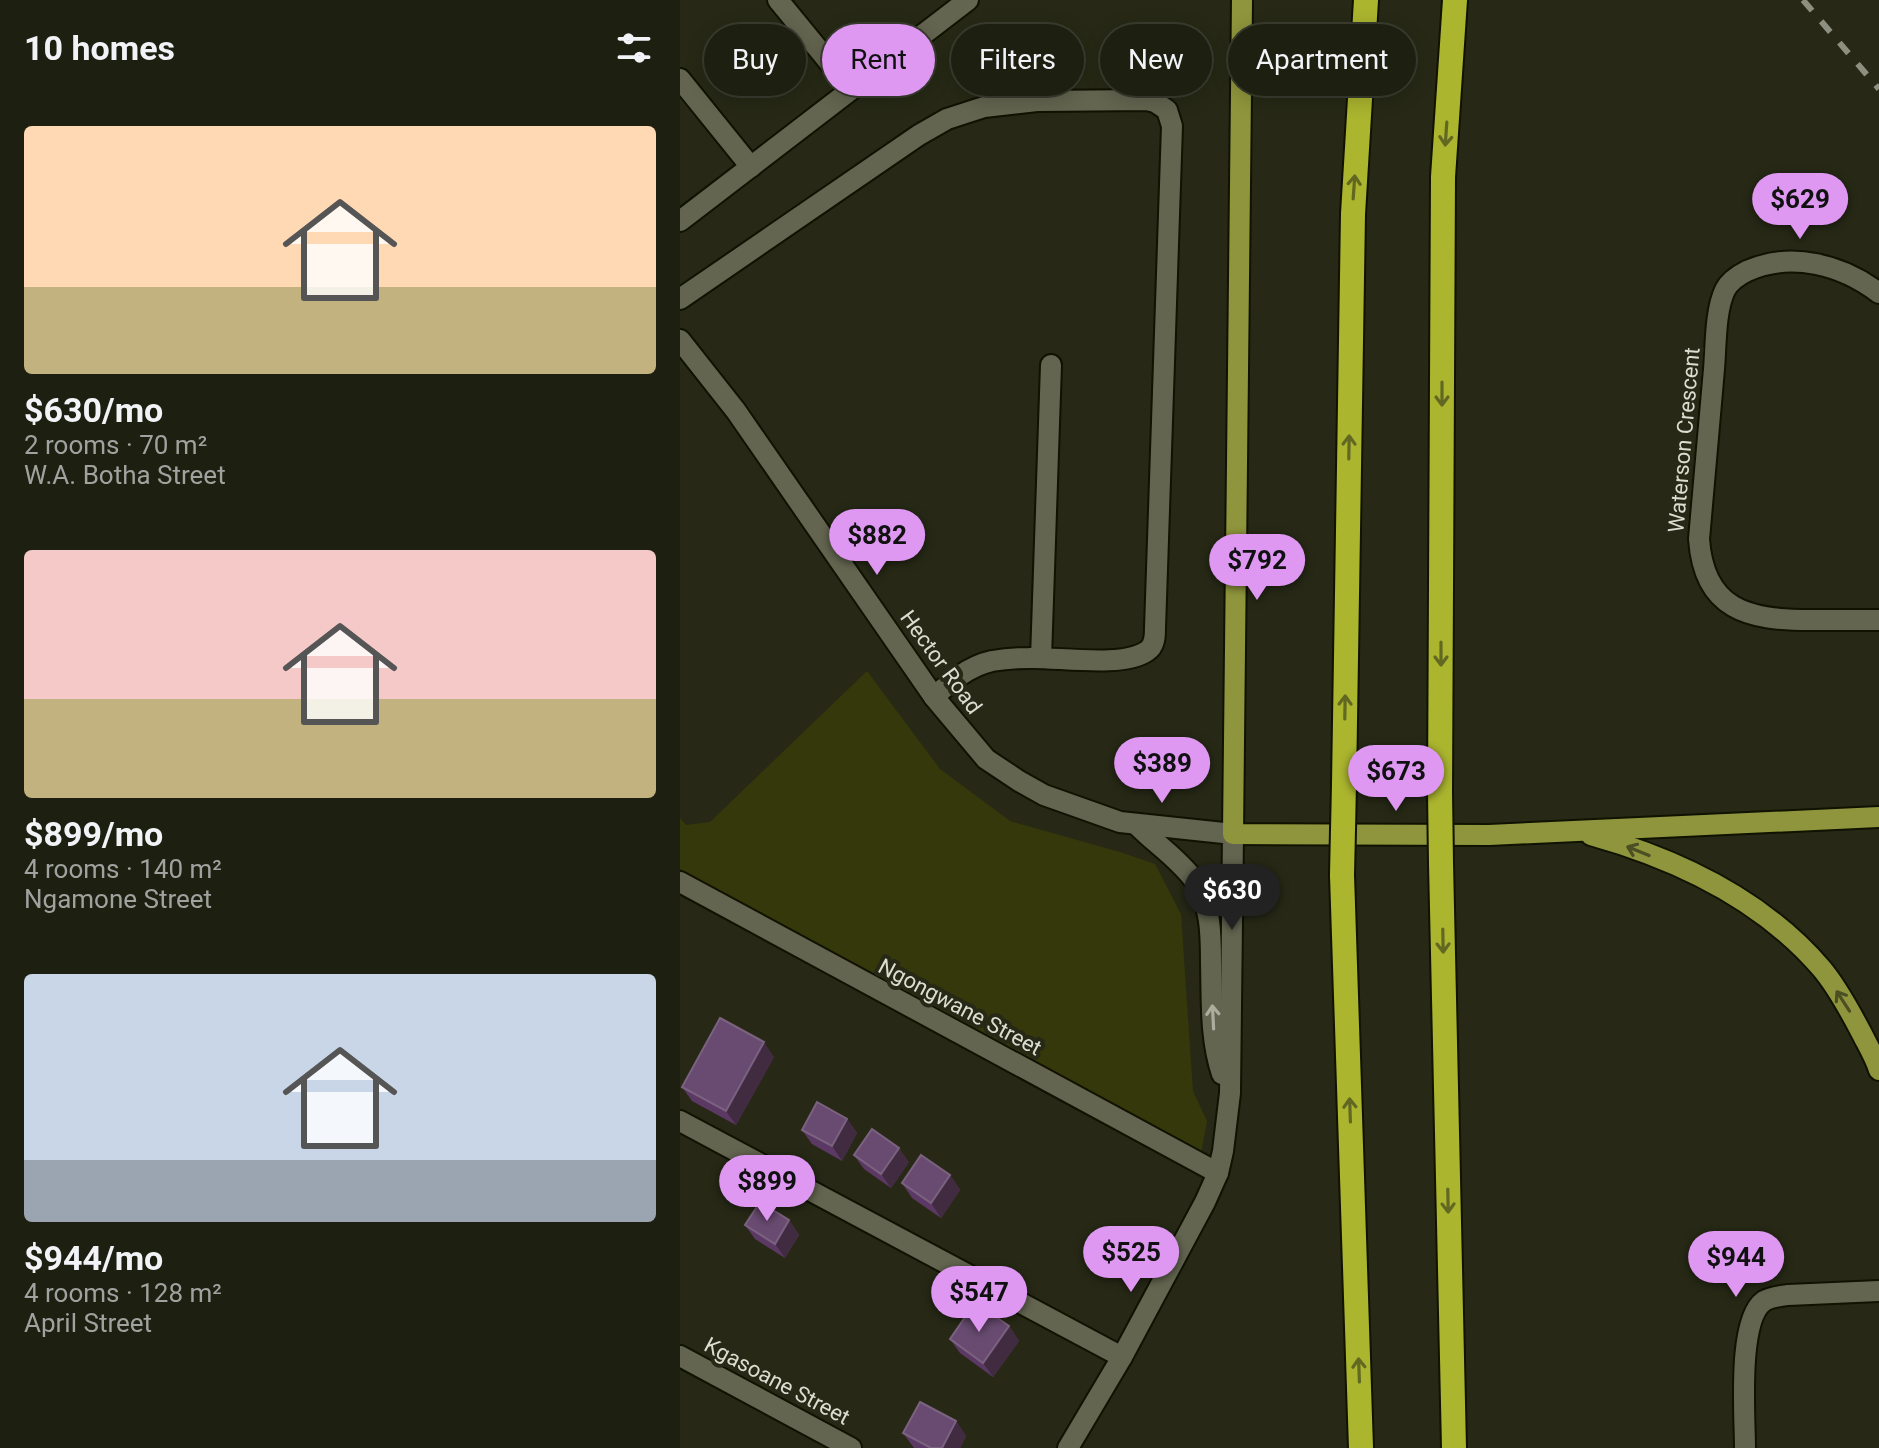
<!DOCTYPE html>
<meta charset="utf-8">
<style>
:root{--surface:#1d1f10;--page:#252719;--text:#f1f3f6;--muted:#a0a29f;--line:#3b3d30;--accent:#de98f2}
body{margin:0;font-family:Roboto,sans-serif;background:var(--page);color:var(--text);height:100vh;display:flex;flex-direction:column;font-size:30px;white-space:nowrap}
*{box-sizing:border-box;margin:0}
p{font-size:26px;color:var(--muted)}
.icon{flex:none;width:44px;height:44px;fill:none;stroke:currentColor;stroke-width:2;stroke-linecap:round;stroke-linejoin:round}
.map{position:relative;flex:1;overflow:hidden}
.details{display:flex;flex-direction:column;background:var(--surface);width:680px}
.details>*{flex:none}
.hud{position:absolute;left:24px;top:24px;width:760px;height:72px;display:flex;gap:16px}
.price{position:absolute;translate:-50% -68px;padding:0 18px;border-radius:28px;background:var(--accent);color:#111;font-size:26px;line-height:52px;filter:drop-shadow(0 2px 4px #0008)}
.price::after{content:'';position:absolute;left:50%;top:48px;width:24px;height:18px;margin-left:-12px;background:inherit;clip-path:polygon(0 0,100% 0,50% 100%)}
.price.current{background:#222;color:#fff}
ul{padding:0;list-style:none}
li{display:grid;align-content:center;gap:16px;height:424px;padding:0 24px}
li span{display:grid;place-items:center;height:248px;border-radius:8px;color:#555}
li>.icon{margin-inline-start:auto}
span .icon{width:144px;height:144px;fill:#fffc;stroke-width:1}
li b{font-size:34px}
h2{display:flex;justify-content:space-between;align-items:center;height:96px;padding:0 24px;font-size:34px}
.tag{padding:0 28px;border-radius:36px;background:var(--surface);box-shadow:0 4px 20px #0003,0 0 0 2px var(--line);font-size:28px;line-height:72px}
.tag.current{background:var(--accent);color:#111}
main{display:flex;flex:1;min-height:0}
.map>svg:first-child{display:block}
.green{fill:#35380a}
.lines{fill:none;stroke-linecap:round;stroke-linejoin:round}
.minor-casing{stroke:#101202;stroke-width:24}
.major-casing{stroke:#101202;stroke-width:24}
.highway-casing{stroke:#101202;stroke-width:28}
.minor{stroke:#636550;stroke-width:20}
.major{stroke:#8e953c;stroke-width:20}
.highway{stroke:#abb52e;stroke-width:24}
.rail{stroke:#8d8f7f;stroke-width:6;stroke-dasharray:14 14;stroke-linecap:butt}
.highway-bridge-casing{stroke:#101202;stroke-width:28;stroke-linecap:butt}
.highway-bridge{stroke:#abb52e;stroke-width:24}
.wall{fill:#5c3965}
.shaded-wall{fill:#412b41}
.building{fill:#694b71;stroke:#7b6280;stroke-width:2}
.oneway{stroke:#626821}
.oneway2{stroke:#4b4f23}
.oneway3{stroke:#abad9d}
.labels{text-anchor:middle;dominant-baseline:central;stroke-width:8;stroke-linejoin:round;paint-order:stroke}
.street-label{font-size:22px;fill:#dbddd0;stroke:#272916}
</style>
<main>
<section class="details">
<h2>10 homes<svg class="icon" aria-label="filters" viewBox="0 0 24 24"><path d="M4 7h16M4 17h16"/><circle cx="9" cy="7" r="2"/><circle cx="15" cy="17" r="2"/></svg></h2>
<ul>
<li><span style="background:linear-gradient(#ffd9b3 65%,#c2b280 0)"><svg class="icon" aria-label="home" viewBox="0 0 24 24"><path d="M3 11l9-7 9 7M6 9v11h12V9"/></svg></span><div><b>$630/mo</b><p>2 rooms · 70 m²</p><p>W.A. Botha Street</p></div></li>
<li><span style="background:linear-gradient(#f6c9c9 60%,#c2b280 0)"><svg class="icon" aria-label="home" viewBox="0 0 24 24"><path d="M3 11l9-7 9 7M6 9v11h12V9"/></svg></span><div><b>$899/mo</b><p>4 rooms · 140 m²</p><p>Ngamone Street</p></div></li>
<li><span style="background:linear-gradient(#c9d6e8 75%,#9aa5b1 0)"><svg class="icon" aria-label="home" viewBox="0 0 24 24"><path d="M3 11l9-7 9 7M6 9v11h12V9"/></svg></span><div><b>$944/mo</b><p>4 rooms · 128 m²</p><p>April Street</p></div></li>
</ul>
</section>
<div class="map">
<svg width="1199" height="1448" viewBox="0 0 1199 1448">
<rect width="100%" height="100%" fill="#272916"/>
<path class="green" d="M187,671L260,769L330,821L440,852L475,864L501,914L513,1091L527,1121L517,1175L189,985L0,869V818L6,825L30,822Z"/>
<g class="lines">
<g class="minor-casing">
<g id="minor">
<path d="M98,0L171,89"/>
<path d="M0,79L71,167"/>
<path d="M0,221L288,0"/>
<path d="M1199,293C1162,265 1112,251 1067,271C1059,275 1049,282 1045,290C1035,311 1036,346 1034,369C1029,426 1024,482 1019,539C1024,610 1068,620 1130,620C1153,620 1176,620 1199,620"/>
<path d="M0,299L239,135L267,119L304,107L357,101L467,100L475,102L487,110L492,126L475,628C475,636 475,646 467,651C443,668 379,657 349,658C337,658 324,659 312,661C289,666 270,682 254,697"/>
<path d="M0,340L56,411L254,697L306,759L339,781L364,795L440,822L553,834L550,1093L543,1151L538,1173L525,1202L442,1357L388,1448"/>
<path d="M361,658L371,365"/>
<path d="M456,824C474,843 498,858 514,880C531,904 531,935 531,963C532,1000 530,1039 542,1074"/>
<path d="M0,882L538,1173"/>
<path d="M0,1121L442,1357"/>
<path d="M0,1356L171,1448"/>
<path d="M1065,1448C1065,1417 1057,1320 1084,1301C1091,1297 1100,1296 1108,1295L1199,1291"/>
</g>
</g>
<g class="major-casing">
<g id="major">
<path d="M562,0L553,834L809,835L1199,817"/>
<path d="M911,835C997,859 1083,900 1142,969C1157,987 1170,1011 1181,1032C1187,1044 1195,1057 1199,1070"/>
</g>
</g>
<g class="highway-casing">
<g id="highway">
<path d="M664,784L673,214L686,0"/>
<path d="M760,792L763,177L775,0"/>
<path d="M761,863L774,1448"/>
<path d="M662,875L681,1448"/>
</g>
</g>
<use href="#minor" class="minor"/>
<use href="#major" class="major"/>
<use href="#highway" class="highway"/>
<path class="rail" d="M1123,0L1199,89"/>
<g class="highway-bridge-casing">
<g id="highway-bridge">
<path d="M760,792L761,863"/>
<path d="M662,875L664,784"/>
</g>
</g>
<use href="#highway-bridge" class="highway-bridge"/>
</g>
<g class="wall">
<path d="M94,1057L56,1125L12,1101L2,1087Z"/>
<path d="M167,1119L177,1133L162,1161L132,1144L122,1130Z"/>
<path d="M174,1155L229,1162L211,1188L184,1169Z"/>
<path d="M270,1175L280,1190L261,1218L232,1198L222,1183Z"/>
<path d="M109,1220L119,1235L105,1258L75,1239L65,1225Z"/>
<path d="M302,1319L329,1326L339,1341L313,1377L280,1353L270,1339Z"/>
<path d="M276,1421L286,1436L280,1448H234L223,1433Z"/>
</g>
<g class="shaded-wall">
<path d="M84,1042L94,1057L56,1125L46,1111Z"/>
<path d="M167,1119L177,1133L162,1161L152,1146Z"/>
<path d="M219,1148L229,1162L211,1188L201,1174Z"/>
<path d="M270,1175L280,1190L261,1218L251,1203Z"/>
<path d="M109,1220L119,1235L105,1258L95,1244Z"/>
<path d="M329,1326L339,1341L313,1377L303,1363Z"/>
<path d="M276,1421L286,1436L280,1448H262Z"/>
</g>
<g class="building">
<path d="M40,1018L84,1042L46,1111L2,1087Z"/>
<path d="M137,1102L167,1119L152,1146L122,1130Z"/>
<path d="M192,1129L219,1148L201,1174L174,1155Z"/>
<path d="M241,1155L270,1175L251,1203L222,1183Z"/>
<path d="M80,1202L109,1220L95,1244L65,1225Z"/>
<path d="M290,1310L302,1319L307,1311L329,1326L303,1363L270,1339Z"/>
<path d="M240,1402L276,1421L262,1448H251L223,1433Z"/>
</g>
<defs><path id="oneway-shaft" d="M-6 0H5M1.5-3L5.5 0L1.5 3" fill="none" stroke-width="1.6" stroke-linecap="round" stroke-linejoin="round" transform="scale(2)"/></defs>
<g class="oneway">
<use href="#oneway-shaft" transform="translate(766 134) rotate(94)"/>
<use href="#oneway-shaft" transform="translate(674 187) rotate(-86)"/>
<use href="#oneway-shaft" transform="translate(762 394) rotate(90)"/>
<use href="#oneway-shaft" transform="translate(669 447) rotate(-89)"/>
<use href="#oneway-shaft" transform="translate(761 654) rotate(90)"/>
<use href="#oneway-shaft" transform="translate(665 707) rotate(-89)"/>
<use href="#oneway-shaft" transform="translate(763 941) rotate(89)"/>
<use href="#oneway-shaft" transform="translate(670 1110) rotate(-92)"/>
<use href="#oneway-shaft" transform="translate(768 1201) rotate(89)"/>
<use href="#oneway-shaft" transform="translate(679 1370) rotate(-92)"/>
</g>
<g class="oneway2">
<use href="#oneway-shaft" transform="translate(958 851) rotate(-158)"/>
<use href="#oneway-shaft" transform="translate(1163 1001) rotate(-123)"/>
</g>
<use class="oneway3" href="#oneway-shaft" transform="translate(533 1017) rotate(-93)"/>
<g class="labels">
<g class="street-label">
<text transform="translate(1004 440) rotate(-85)">Waterson Crescent</text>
<text transform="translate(261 662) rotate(54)">Hector Road</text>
<text transform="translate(280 1007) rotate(28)">Ngongwane Street</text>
<text transform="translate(97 1381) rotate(28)">Kgasoane Street</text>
</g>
</g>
</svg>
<b class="price" style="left:1120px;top:241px">$629</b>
<b class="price" style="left:197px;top:577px">$882</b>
<b class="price" style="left:577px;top:602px">$792</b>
<b class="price" style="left:482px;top:805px">$389</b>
<b class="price" style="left:716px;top:813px">$673</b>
<b class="price current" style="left:552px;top:932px">$630</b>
<b class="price" style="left:87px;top:1223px">$899</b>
<b class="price" style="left:451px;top:1294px">$525</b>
<b class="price" style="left:1056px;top:1299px">$944</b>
<b class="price" style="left:299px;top:1334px">$547</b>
<div class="hud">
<a class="tag">Buy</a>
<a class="tag current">Rent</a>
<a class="tag">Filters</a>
<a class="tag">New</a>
<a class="tag">Apartment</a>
</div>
</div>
</main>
